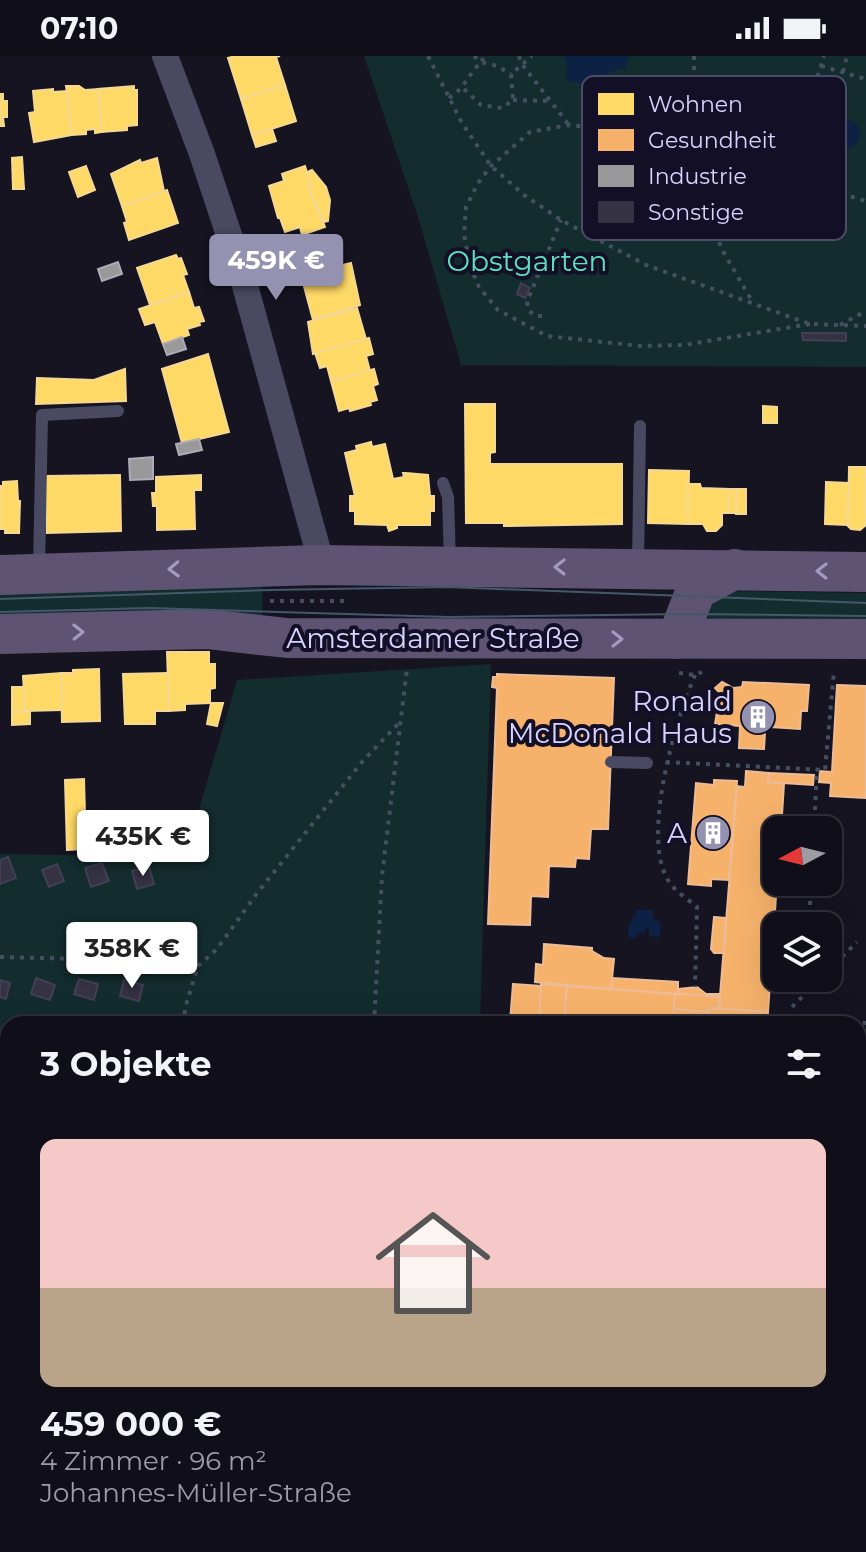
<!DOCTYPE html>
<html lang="de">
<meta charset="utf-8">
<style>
:root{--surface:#100f19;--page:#1e1d26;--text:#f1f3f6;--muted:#9c9ca2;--line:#302f38;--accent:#9591b1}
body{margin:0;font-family:Montserrat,sans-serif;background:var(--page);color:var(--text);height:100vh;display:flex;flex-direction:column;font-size:30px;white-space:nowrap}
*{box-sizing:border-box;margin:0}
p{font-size:26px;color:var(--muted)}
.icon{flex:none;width:44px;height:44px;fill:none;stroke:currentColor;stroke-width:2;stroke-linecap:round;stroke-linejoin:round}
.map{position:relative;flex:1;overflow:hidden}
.panel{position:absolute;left:0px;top:960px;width:866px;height:536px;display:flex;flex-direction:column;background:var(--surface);border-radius:24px 24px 0 0;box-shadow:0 8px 32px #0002,0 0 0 2px var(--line)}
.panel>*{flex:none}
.needle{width:52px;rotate:263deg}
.controls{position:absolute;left:762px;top:760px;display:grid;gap:16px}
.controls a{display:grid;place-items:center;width:80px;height:80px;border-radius:16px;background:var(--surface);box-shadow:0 8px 32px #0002,0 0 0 2px var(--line);font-size:40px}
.price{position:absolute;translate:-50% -68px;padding:0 18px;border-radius:8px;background:#fff;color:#222;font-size:26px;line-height:52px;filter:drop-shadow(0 2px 4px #0008)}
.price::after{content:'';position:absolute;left:50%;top:48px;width:24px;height:18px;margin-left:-12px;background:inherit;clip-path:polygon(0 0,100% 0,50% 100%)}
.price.selected{background:var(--accent);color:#fff}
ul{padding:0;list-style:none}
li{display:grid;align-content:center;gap:16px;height:424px;padding:0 40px}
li+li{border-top:2px solid var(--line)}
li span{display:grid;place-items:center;height:248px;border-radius:16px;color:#555}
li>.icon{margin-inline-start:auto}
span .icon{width:144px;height:144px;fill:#fffc;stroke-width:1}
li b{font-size:34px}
h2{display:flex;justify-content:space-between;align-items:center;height:96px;padding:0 40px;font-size:34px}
.status{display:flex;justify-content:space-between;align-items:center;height:56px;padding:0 40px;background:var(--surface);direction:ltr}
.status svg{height:22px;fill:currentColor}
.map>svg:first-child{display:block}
.green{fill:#132c2d}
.water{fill:#0d2144}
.homes{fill:#ffd966;stroke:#f4d894;stroke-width:2}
.health{fill:#f6b26b;stroke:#edbc97;stroke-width:2}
.industry{fill:#999;stroke:#acabb8;stroke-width:2}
.building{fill:#343243;stroke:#433f54;stroke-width:2}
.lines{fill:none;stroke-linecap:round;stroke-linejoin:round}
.path{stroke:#44505f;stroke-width:4;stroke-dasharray:4 6;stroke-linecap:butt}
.lane{stroke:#4a4962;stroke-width:12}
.street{stroke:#4a4962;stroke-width:26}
.primary{stroke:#5e5373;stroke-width:40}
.tram{stroke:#43596b;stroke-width:2}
.oneway{stroke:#a29ac0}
.labels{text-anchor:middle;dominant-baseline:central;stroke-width:8;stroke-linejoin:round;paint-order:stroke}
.park-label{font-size:28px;fill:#5fe0c0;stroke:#130f26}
.street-label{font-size:28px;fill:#d9d4ff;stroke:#130f26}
.poi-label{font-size:28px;fill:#d9d4ff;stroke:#130f26;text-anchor:end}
.key{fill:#130f26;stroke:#4e4a67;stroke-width:2}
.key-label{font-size:22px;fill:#d9d4ff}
</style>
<div class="status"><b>07:10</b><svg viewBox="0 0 49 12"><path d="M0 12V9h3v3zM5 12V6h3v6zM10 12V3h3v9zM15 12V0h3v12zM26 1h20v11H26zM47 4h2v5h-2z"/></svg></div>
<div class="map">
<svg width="866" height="1496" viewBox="0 0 866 1496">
<rect width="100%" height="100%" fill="#161421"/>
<g class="green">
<path d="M364,0H866V311L461,309L419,164Z"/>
<path d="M262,527L263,570L0,565V534Z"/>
<path d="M722,535L866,537V570H726L707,562L706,545Z"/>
<path d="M491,608L480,968H8V1488H858V1379L866,1381V1496H0V798L185,801L237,624Z"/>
</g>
<g class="water">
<path d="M563,0H630L624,13C603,14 590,35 566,23L567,7Z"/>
<circle cx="846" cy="78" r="14"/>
<path d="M636,854H653V862L661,867L660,881L649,880V872L646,871L645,877H637V882L628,881L629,867H632V861H635Z"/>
</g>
<g class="homes">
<path d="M235,0H280L276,1L285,29L241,43L228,2Z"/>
<path d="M285,29L296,65L252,79L241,43Z"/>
<path d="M66,30H79L85,34L98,33L102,76L95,77V73L86,74V78L72,79Z"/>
<path d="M134,30V34H137V69L127,70V74L102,76L98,33Z"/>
<path d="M53,33V36L67,35L72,79L34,86L29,57L35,56L33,35Z"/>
<path d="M0,38H3V45H7V61H3L4,70H0Z"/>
<path d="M272,73L276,85L256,91L252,79Z"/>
<path d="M22,101L24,133H13L12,102Z"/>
<path d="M157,102L164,135L122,150L111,118L140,104L141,107Z"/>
<path d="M86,110L95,134L78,141L69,116Z"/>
<path d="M305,110L311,130H308L325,171L302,179L300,171L285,176L280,162H278L269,130L284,125L282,118Z"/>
<path d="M312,114L326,131L330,144L328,165L324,166L308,130H311L307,116Z"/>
<path d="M167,134L178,167L129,184L124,167L127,166L122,150Z"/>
<path d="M176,199L178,203L181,202L187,218L183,219L189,236L150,249L137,212Z"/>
<path d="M351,207L360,249L313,264L301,219Z"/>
<path d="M189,236L194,252L199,251L204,265L199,266L200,269L187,273L189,279L163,288L155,266L145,269L139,253Z"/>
<path d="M357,252L366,283L313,298L308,266Z"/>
<path d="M369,282L373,298L366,300L370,315L331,325L327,310L320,312L315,297Z"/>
<path d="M208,298L229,376L182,387L162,313Z"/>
<path d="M125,313L126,345L36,348L37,322L94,324Z"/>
<path d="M374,313L378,328L373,330L377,344L370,346L371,349L350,355L349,352L339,355L331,325Z"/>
<path d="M465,348H495V396L490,397V408H622V468L504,470V467H466Z"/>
<path d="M763,350L777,351V367H763Z"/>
<path d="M371,386L372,391L385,388L393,423L404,421L403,417H406L428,419L430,440H434V455H430V469H397V472L389,475L387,469L355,468V455H350V440H355L345,397L357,394L356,390Z"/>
<path d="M849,411H866V469L860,474L851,473L848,470Z"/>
<path d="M649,414L689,415L688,468L648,467Z"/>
<path d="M120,419L121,475L47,477L45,420Z"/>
<path d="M201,419V434H194L195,473L157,474V450H153L152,437H156V421Z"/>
<path d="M17,425L18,445H20L19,477H5V473H0V430H3V426Z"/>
<path d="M826,426L849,427L847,469L825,468Z"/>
<path d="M688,428H700L701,432L729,433V457H722V469L716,475H707L703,468H688Z"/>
<path d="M729,433H737L736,457H729Z"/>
<path d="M737,433H746V458H736Z"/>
<path d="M167,596H209V608H215V632L210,633V647L185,648V654L169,655Z"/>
<path d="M99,613L100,665L62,666L61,617H73V614Z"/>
<path d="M61,617L62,654L25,655L23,620Z"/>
<path d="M168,617L169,655H155V668H125L123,618Z"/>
<path d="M12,631H24L25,655L12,656Z"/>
<path d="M211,647H223L217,670L207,668Z"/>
<path d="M30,655V668L12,669V656Z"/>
<path d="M84,723L86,793L67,794L65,724Z"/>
<path d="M152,755H172L173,773L152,772Z"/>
<path d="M114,776H150V798L114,797Z"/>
<path d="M150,782H173L174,798H150Z"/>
</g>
<g class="health">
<path d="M497,618L614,622L608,773H591L589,803L576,802L575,811L549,810L548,841L531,840L530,869L488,868L497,632L492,631L493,621H497Z"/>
<path d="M722,626L733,632L742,631L743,626L809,629L807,655H801L800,673L770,671L765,676L764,693L739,692L740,670L715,668L720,637L715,632Z"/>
<path d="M837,629L866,630V742L830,740L831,727L819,726L820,715L832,716Z"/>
<path d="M746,715L769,717L768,726L784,728L781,774H776L777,826L768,956L719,952L737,730L745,731Z"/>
<path d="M769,717L814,719L813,729L768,726Z"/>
<path d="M714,724L737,725L729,824L711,823V830L688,828L696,727L714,729Z"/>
<path d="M714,861L726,862L724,897H714L711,893Z"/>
<path d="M544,888L592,892V895L604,902L614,903L611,933L535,926L536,908L543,909Z"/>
<path d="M612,922L678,926V938L611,933Z"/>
<path d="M513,928L541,930L539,968L510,966Z"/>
<path d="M541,928L567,930L564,968H539Z"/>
<path d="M567,930L675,938L673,968H564Z"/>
<path d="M697,931L706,938H720V941L678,938L679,933Z"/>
<path d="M675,938L720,941L719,952H709L708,956L674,953Z"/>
<path d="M709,952L755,955L754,968H707Z"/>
<path d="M674,953L708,956L707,968H673Z"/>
<path d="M755,955L768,956L767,966L754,965Z"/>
<path d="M858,1004L866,1005V1050L858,1049Z"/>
<path d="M858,1132L866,1134L865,1186L858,1183Z"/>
<path d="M866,1184V1320L858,1346V1210Z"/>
</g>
<g class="industry">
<path d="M333,193L340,208L301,219L297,204Z"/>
<path d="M118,206L122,218L102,225L98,213Z"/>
<path d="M182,281L186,293L167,299L163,288Z"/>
<path d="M199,383L202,394L179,399L176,388Z"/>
<path d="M153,401V423L130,424L129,403Z"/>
</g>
<g class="building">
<path d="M521,227L530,232L525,242L517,238Z"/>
<path d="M802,277H846V285L803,284Z"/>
<path d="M8,801L16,822L0,828V804Z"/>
<path d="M102,807L109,825L91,831L85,812Z"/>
<path d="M57,808L64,825L49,831L42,814Z"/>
<path d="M149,810L154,828L137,833L132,815Z"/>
<path d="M36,922L55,929L50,944L31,938Z"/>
<path d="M79,923L98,928L94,944L74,938Z"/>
<path d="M0,924L10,927L6,943L0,941Z"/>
<path d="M124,924L143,929L139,945L120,940Z"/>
</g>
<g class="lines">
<g class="path">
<path d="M428,0L462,67L491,110L524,139L561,164L646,209L810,268L866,270"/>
<path d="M474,0L481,6L485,0"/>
<path d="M519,0L521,7L569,69"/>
<path d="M694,0V55L702,72L706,98L712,171L724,197L752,245"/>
<path d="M821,10L866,23"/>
<path d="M843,16L847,0"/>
<path d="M693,24L723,35L750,29L801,52"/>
<path d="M464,33L481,49L502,52L513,44L511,18L532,0"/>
<path d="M449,42C465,32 468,19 481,6L497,10L511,18"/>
<path d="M513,44L550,45"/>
<path d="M707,98L866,145"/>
<path d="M542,260H536L529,255L527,246L561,164"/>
<path d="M810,268L684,289L640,290L547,280L498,254L479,231L470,210L464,178L466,151L478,127L491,110L530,76L569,69L620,75L673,68L748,77L765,75L788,67L801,52L813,35L824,0"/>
<path d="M840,269L866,255"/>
<path d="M270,545H346"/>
<path d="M679,617L695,619L702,616"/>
<path d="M695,619C676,663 639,785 670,827C676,836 689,844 697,851L695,931"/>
<path d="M666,706L825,714L834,615"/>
<path d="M814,774L817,713"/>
<path d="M810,849L811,826"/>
<path d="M0,901L162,905"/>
<path d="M828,915L857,886"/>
<path d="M792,951L821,922"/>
<path d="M773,961L866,967"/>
<path d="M183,968L186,949L198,910L217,893L258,836L362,706L399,667"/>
<path d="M374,968L382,820L407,612"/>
<path d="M0,1037L8,1036"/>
<path d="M858,1408L866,1411"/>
<path d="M0,1485L8,1483"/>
<path d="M655,1488L665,1496"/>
<path d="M851,1488L854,1496"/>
<path d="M337,1496L341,1488"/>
</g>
<g class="lane">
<path d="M443,427L448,441L450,507"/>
<path d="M638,509L640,370"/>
<path d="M39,514L42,359L118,355"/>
<path d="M611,706L647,707"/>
</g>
<path class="street" d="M165,0L202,98L241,215L317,491L318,509"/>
<g class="primary">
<path d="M0,519L318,509L866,516"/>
<path d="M0,578L207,573L287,582L866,583"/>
<path d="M677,583L696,534L735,513"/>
</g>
<g class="tram">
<path d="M0,543L270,534L447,531L866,547"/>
<path d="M0,556L149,552L448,561L686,558L866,560"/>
</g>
</g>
<defs><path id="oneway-chevron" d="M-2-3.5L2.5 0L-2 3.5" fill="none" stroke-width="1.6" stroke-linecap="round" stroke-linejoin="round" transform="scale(2)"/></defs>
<g class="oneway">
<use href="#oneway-chevron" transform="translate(560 511) rotate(-180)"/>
<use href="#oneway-chevron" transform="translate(174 513) rotate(178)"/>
<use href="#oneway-chevron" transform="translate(822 515) rotate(-179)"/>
<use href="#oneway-chevron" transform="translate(78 576) rotate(-1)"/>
<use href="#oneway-chevron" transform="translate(617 583)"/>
</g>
<defs>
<g id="building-disc" transform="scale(1.8)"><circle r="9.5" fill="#9591b1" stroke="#130f26"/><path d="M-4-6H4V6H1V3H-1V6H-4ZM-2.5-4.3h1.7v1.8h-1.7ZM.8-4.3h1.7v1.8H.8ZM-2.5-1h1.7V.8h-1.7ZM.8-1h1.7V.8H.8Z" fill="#fff"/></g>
</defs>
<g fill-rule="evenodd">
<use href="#building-disc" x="758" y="661"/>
<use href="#building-disc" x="713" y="777"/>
</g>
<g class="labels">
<g class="park-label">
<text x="527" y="205">Obstgarten</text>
</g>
<g class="street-label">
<text x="433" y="582">Amsterdamer Straße</text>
</g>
<g class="poi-label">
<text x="732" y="645">Ronald<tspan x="732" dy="32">McDonald Haus</tspan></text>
<text x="687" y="777">A</text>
</g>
</g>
<rect x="582" y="20" width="264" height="164" rx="12" class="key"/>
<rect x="598" y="37" width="36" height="22" fill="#ffd966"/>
<rect x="598" y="73" width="36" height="22" fill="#f6b26b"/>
<rect x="598" y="109" width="36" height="22" fill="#999"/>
<rect x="598" y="145" width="36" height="22" fill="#343243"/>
<g class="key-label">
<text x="648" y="56">Wohnen</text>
<text x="648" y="92">Gesundheit</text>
<text x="648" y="128">Industrie</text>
<text x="648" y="164">Sonstige</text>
</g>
</svg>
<div class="controls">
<a><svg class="needle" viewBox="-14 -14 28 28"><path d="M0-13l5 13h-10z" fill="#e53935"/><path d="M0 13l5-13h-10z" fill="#9c9ca2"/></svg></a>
<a><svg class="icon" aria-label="layers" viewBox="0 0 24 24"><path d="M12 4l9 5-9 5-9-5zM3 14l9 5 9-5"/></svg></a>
</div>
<b class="price selected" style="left:276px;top:246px">459K €</b>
<b class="price" style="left:143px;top:822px">435K €</b>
<b class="price" style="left:132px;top:934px">358K €</b>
<section class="panel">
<h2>3 Objekte<svg class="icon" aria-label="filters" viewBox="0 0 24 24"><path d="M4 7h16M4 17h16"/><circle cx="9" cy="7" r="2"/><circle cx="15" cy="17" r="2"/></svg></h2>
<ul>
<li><span style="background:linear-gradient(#f6c9c9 60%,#b9a48a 0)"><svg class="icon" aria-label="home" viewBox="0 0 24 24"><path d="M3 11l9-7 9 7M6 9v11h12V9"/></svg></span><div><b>459 000 €</b><p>4 Zimmer · 96 m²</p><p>Johannes-Müller-Straße</p></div></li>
</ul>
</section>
</div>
